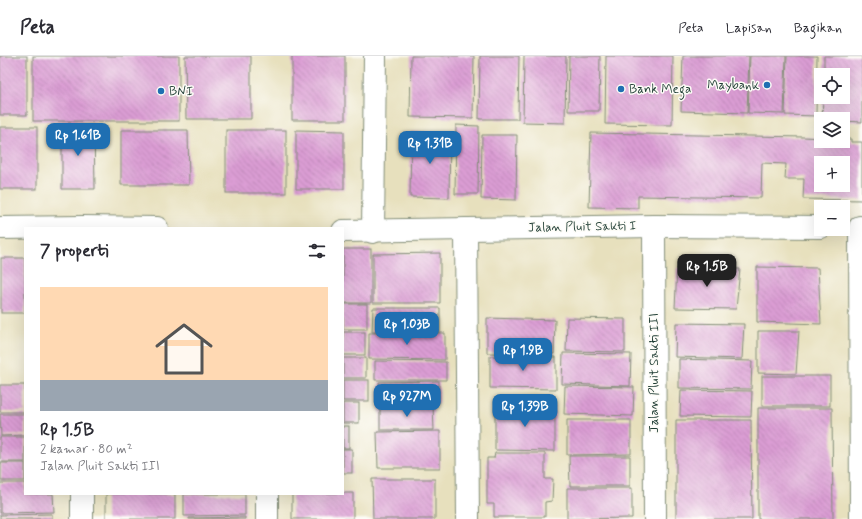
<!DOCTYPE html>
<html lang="id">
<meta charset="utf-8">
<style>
:root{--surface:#fff;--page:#f7f7f7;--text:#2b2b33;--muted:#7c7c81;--line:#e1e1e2;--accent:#1f6fb2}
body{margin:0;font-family:Mynerve,sans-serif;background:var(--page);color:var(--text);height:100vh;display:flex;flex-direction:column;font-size:15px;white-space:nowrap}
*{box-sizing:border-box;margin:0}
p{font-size:13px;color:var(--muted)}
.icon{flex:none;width:22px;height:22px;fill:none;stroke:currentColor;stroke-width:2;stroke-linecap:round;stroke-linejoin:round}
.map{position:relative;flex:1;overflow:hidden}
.side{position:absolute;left:24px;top:171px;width:320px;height:268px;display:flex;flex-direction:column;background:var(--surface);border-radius:0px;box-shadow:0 4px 16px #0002}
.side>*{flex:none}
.tools{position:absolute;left:814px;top:12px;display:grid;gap:8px}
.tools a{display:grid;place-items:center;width:36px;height:36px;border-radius:0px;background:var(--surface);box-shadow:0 4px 16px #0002;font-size:20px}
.price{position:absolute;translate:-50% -34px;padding:0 9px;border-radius:8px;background:var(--accent);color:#fff;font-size:13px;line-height:26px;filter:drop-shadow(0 1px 2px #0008)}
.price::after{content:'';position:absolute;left:50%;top:24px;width:12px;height:9px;margin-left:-6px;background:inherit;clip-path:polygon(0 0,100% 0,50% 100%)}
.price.active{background:#222;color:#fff}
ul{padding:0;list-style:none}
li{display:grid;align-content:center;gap:8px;height:212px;padding:0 16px}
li+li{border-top:1px solid var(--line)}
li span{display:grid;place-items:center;height:124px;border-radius:0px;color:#555}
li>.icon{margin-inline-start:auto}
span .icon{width:72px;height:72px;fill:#fffc;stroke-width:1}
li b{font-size:17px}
h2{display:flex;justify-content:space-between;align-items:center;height:48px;padding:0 16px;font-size:17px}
header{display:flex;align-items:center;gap:24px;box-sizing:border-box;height:56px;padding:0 20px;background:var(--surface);border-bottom:1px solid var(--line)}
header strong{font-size:19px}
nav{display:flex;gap:22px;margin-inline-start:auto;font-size:14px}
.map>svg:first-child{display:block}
.building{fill:url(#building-back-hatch);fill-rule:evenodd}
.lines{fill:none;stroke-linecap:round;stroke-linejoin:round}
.minor-casing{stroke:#838e78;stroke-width:24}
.minor{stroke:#fff;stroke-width:22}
.poi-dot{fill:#1f6fb2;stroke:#fdfcf7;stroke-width:1.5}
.labels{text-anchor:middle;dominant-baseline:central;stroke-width:3;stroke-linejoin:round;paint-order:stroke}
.poi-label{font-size:13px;fill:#1f3d34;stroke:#fdfcf7;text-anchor:start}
.street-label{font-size:13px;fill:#1f3d34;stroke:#fdfcf7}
</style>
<header>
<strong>Peta</strong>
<nav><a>Peta</a><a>Lapisan</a><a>Bagikan</a></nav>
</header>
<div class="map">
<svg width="862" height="463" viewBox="0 0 862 463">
<defs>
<pattern id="building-back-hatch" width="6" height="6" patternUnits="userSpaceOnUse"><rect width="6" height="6" fill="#db9dd4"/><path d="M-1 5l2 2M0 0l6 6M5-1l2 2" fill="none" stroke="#b181ad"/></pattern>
</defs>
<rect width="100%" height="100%" fill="#fdfcf7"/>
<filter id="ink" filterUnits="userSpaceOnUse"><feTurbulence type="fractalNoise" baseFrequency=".025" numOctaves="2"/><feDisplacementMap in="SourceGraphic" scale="8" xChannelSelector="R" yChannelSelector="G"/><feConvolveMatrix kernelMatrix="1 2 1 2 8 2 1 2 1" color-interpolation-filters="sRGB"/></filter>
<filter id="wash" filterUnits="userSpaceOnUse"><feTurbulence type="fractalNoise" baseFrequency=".012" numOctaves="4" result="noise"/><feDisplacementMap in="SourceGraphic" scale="16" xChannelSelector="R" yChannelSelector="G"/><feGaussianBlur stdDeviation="0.9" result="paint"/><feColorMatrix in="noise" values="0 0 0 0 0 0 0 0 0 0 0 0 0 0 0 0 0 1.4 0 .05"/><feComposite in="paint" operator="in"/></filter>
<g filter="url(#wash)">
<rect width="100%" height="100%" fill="#e7e0bd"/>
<g id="blocks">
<g class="building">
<rect x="0" y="0" width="27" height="59"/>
<rect x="33" y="0" width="146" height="65"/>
<path d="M185,0H251V63H186Z"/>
<rect x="292" y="0" width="53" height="64"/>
<path d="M411,0H474L473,62L410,61Z"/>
<path d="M480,0H519L518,63H479Z"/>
<path d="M524,0H566L565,67L523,66Z"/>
<path d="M569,0H600L599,55H568Z"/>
<path d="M606,0H673L672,69L605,68Z"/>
<path d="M683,0H749L747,57L681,55Z"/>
<path d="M750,0H786L784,58L748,57Z"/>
<path d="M787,0H817L816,60L785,59Z"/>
<path d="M824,0H862V66L843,65V63H822L823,41H843V19H824Z"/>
<path d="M62,69H94L95,133H62Z"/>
<path d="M456,69L479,70L478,138H455Z"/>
<rect x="0" y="71" width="37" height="62"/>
<path d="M121,74H188L189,129H121Z"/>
<rect x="226" y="74" width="60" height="63"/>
<path d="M296,74L344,75V133H296Z"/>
<path d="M411,76L450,77L449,142L410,141Z"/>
<path d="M591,77L804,81L821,82V85H843V83H851V86H862V144L803,143L804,123H785L786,108L762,107L761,142L638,140V152L589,151ZM821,107H843V129H821Z"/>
<path d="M482,79H517L516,144L481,143Z"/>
<rect x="343" y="193" width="28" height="54"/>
<path d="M440,197V247H373V198Z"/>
<rect x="1" y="202" width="24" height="55"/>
<path d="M757,211L818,212L821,268L757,266Z"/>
<path d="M677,212L740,213L736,253L675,252Z"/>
<rect x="343" y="248" width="24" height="25"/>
<path d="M373,252H440V276H372Z"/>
<path d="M487,262L555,264L554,298L487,297Z"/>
<path d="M567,262L625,263V296L566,295Z"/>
<path d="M676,267L744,268L742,303L675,301Z"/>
<path d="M758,275H799L796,318L758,317Z"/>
<rect x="343" y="276" width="22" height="23"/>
<path d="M369,277H445V304L369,303Z"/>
<path d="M563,297L631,298L630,330L562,328Z"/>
<path d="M490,300L556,301V333L490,332Z"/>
<rect x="343" y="302" width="23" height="20"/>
<path d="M679,303L752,305L751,333L679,332Z"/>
<path d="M375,305L446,306V324H375Z"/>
<rect x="762" y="320" width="68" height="30"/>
<rect x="343" y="324" width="26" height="21"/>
<path d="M439,325V347H379V326Z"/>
<rect x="0" y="329" width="25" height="27"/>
<path d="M565,330L634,331L633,360L564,358Z"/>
<path d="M681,334L752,335L751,361L680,360Z"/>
<rect x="343" y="347" width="16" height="20"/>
<path d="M380,350H433L434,374H380Z"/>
<path d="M555,350V395L495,394V351Z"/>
<path d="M758,352H832L833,463H758Z"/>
<path d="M0,358H25V379L1,380Z"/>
<path d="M567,364H631V398L567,399Z"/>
<path d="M676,364H751L752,463H676Z"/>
<rect x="343" y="370" width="6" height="22"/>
<path d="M440,375V412H378L377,376Z"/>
<rect x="0" y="381" width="25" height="25"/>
<rect x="343" y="393" width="9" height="24"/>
<path d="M495,397H545V423H553L552,445L545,446V461H494V448H487V402H494Z"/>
<path d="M569,400H630V430H570Z"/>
<rect x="1" y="407" width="24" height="18"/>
<path d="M372,423H435V463H373Z"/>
<path d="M0,427H25V438H53L54,456L0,457Z"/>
<path d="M567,432H632V462L567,463Z"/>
<path d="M343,437H353V463H292V438Z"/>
<rect x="106" y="438" width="69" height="25"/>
<path d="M184,438H245V459L184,460Z"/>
<path d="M52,458V463H0V459Z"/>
<path d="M245,461V463H189V462Z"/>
</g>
</g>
</g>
<g filter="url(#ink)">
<use href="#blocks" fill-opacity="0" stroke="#838e78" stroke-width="1"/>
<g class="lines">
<g class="minor-casing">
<g id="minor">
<path d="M654,170L655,463"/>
<path d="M860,171L861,463"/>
<path d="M0,172L83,171L157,172"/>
<path d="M466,173L468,463"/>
<path d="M343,175L654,170L821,171"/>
<path d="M373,176L375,0"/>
<path d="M267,438V463"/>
<path d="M82,463V438"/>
</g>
</g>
<use href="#minor" class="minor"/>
</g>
</g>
<g class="poi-dot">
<circle cx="767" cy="29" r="4"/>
<circle cx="621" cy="33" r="4"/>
<circle cx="161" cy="35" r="4"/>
</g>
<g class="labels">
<g class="poi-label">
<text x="759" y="29" text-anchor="end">Maybank</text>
<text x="629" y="33">Bank Mega</text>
<text x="169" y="35">BNI</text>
</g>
<g class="street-label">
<text transform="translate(582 171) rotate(-1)">Jalan Pluit Sakti I</text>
<text transform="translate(654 317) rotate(-90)">Jalan Pluit Sakti III</text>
</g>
</g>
</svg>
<div class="tools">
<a><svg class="icon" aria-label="locate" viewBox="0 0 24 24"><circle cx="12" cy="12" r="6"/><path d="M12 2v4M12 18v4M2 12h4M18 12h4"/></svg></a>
<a><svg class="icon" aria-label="layers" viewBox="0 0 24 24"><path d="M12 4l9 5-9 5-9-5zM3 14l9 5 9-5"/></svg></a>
<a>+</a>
<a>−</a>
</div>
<b class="price" style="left:78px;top:101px">Rp 1.61B</b>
<b class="price" style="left:430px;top:109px">Rp 1.31B</b>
<b class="price active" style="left:707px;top:232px">Rp 1.5B</b>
<b class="price" style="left:407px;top:290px">Rp 1.03B</b>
<b class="price" style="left:523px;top:316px">Rp 1.9B</b>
<b class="price" style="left:407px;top:362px">Rp 927M</b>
<b class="price" style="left:525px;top:372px">Rp 1.39B</b>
<section class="side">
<h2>7 properti<svg class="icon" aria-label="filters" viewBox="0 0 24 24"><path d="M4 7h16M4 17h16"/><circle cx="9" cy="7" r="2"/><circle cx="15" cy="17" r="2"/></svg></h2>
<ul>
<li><span style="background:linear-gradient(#ffd9b3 75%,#9aa5b1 0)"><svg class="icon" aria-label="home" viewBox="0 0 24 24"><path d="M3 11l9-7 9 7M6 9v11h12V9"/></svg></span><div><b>Rp 1.5B</b><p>2 kamar · 80 m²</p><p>Jalan Pluit Sakti III</p></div></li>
</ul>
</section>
</div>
